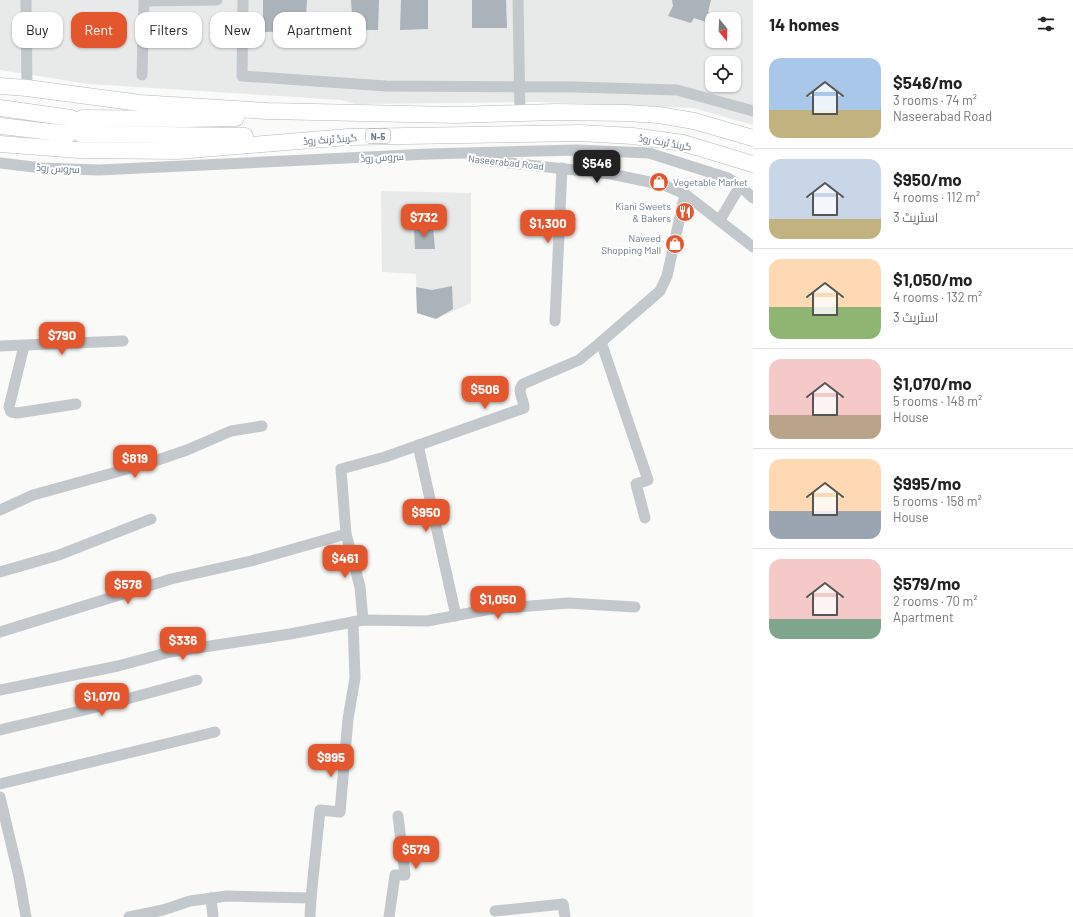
<!DOCTYPE html>
<meta charset="utf-8">
<style>
:root{--surface:#fff;--page:#f2f2f2;--text:#222;--muted:#767676;--line:#e0e0e0;--accent:#e4572e}
body{margin:0;font-family:Barlow,Cairo,sans-serif;background:var(--page);color:var(--text);height:100vh;display:flex;flex-direction:column;font-size:15px;white-space:nowrap}
*{box-sizing:border-box;margin:0}
p{font-size:13px;color:var(--muted)}
.icon{flex:none;width:22px;height:22px;fill:none;stroke:currentColor;stroke-width:2;stroke-linecap:round;stroke-linejoin:round}
.map{position:relative;flex:1;overflow:hidden}
.drawer{display:flex;flex-direction:column;background:var(--surface);width:320px}
.drawer>*{flex:none}
.hud{position:absolute;left:12px;top:12px;width:380px;height:36px;display:flex;gap:8px}
.needle{width:26px;rotate:161deg}
.fabs{position:absolute;left:705px;top:12px;display:grid;gap:8px}
.fabs a{display:grid;place-items:center;width:36px;height:36px;border-radius:8px;background:var(--surface);box-shadow:0 1px 3px #0004;font-size:20px}
.price{position:absolute;translate:-50% -34px;padding:0 9px;border-radius:8px;background:var(--accent);color:#fff;font-size:13px;line-height:26px;filter:drop-shadow(0 1px 2px #0008)}
.price::after{content:'';position:absolute;left:50%;top:24px;width:12px;height:9px;margin-left:-6px;background:inherit;clip-path:polygon(0 0,100% 0,50% 100%)}
.price.active{background:#222;color:#fff}
ul{padding:0;list-style:none}
li{display:flex;align-items:center;gap:12px;height:100px;padding:0 16px}
li+li{border-top:1px solid var(--line)}
li span{display:grid;place-items:center;flex:none;width:112px;height:80px;border-radius:12px;color:#555}
li>.icon{margin-inline-start:auto}
span .icon{width:48px;height:48px;fill:#fffc;stroke-width:1}
li b{font-size:17px}
h2{display:flex;justify-content:space-between;align-items:center;height:48px;padding:0 16px;font-size:17px}
.tag{padding:0 14px;border-radius:12px;background:var(--surface);box-shadow:0 1px 3px #0004;font-size:14px;line-height:36px}
.tag.active{background:var(--accent);color:#fff}
main{display:flex;flex:1;min-height:0}
.map>svg:first-child{display:block}
.built{fill:#e8e9e9;fill-rule:evenodd}
.building{fill:#aab3b9}
.lines{fill:none;stroke-linecap:round;stroke-linejoin:round}
.highway-casing{stroke:#b4b9bd;stroke-width:17}
.minor{stroke:#c3c8cc;stroke-width:11}
.highway{stroke:#fff;stroke-width:16}
.labels{text-anchor:middle;dominant-baseline:central;stroke-width:4;stroke-linejoin:round;paint-order:stroke}
.shield{fill:#fff;stroke:#939fa8;stroke-width:1}
.shield-label{font-size:9px;font-weight:bold;fill:#657683}
.street-label{font-size:10px;fill:#657683;stroke:#fff}
.poi-label{font-size:10px;fill:#657683;stroke:#fff;text-anchor:end}
</style>
<main>
<div class="map">
<svg width="753" height="917" viewBox="0 0 753 917">
<rect width="100%" height="100%" fill="#fafaf8"/>
<g class="built">
<path d="M0,0H753V125L693,108L542,102L355,104L341,100L89,84L0,70ZM712,19H734V41H712ZM712,63H734V85H712Z"/>
<path d="M381,191L471,193V303L436,319L417,313L416,274L382,272Z"/>
</g>
<g class="building">
<path d="M263,0H307L305,31L263,32Z"/>
<path d="M351,0H379L378,30H353Z"/>
<path d="M401,0H428V29L400,30Z"/>
<path d="M472,0H506L507,28H472Z"/>
<path d="M672,0H711L708,12L712,14V24L694,18L691,23L668,16L673,6Z"/>
<path d="M414,225L433,227L435,249H415Z"/>
<path d="M452,286L453,309L436,319L417,313L416,287L432,290Z"/>
</g>
<g class="lines">
<g class="highway-casing">
<g id="highway">
<path d="M0,86L27,88L140,103L267,111L456,115L555,112L626,113L659,115L694,121L753,138"/>
<path d="M0,108L71,118C74,124 76,129 69,134L0,126"/>
<path d="M236,118L185,119L82,118C76,123 77,128 81,134L245,136"/>
<path d="M0,144L79,150L178,151L348,137L580,133L633,136L683,143L753,164"/>
</g>
</g>
<g class="minor">
<path d="M26,0L27,88"/>
<path d="M243,0L242,76L386,86L574,87L677,90L753,111"/>
<path d="M518,0L520,113"/>
<path d="M142,75L144,1L217,0"/>
<path d="M474,159L611,174L664,185L685,194L753,247"/>
<path d="M0,163L42,168L99,170L429,154L577,150L649,153L728,178L740,186L753,198"/>
<path d="M720,220L740,186"/>
<path d="M555,321L562,168"/>
<path d="M601,342L648,480L636,484L645,518"/>
<path d="M0,346L123,341"/>
<path d="M24,346L9,407L11,412L17,413L76,404"/>
<path d="M418,445L456,616"/>
<path d="M0,510L33,495L149,463L187,450L231,431L262,426"/>
<path d="M346,534L360,587L363,620"/>
<path d="M0,572L59,555L151,519"/>
<path d="M0,632L171,579L251,561L346,534L341,469L385,457L524,408C524,399 516,391 523,384L579,360L601,342L660,291L667,276L685,194"/>
<path d="M0,690L118,666L170,652L290,634L363,620L427,621L491,609L568,603L635,607"/>
<path d="M0,730L97,707L197,680"/>
<path d="M0,784L215,732"/>
<path d="M0,797L19,877L26,917"/>
<path d="M211,898L213,917"/>
<path d="M495,911L563,904L565,917"/>
<path d="M129,917L163,910L190,901L227,896L311,898"/>
<path d="M310,917L311,898L320,810L340,812L348,719L355,678L353,622"/>
<path d="M389,917L395,875H405L398,816"/>
</g>
<use href="#highway" class="highway"/>
</g>
<defs>
<g id="shop-disc" transform="scale(1)"><circle r="9.5" fill="#e4572e" stroke="#fff"/><path d="M-5-2.5h2.3a2.7 3.5 0 0 1 5.4 0H5L5.5 6h-11ZM-1.5-2.5h3a1.5 2.3 0 0 0-3 0Z" fill="#fff"/></g>
<g id="restaurant-disc" transform="scale(1)"><circle r="9.5" fill="#e4572e" stroke="#fff"/><path d="M-5-6h1v4h1v-4h1v4h1v-4h1v5L-1.5 .5V6h-2V.5L-5-1ZM5-6V6H3V1.5H1.5Q1.5-4 5-6Z" fill="#fff"/></g>
</defs>
<g fill-rule="evenodd">
<use href="#shop-disc" x="659" y="182"/>
<use href="#restaurant-disc" x="685" y="212"/>
<use href="#shop-disc" x="675" y="244"/>
</g>
<g class="labels">
<rect class="shield" x="366" y="129" width="24" height="14" rx="3"/>
<g class="shield-label">
<text x="378" y="136">N-5</text>
</g>
<g class="street-label">
<text transform="translate(330 139) rotate(-4)">گرینڈ ٹرنک روڈ</text>
<text transform="translate(665 142) rotate(10)">گرینڈ ٹرنک روڈ</text>
<text transform="translate(382 157) rotate(-3)">سروس روڈ</text>
<text transform="translate(506 162) rotate(6)">Naseerabad Road</text>
<text transform="translate(58 168) rotate(3)">سروس روڈ</text>
</g>
<g class="poi-label">
<text x="673" y="182" text-anchor="start">Vegetable Market</text>
<text x="671" y="206">Kiani Sweets<tspan x="671" dy="12">&amp; Bakers</tspan></text>
<text x="661" y="238">Naveed<tspan x="661" dy="12">Shopping Mall</tspan></text>
</g>
</g>
</svg>
<div class="fabs">
<a><svg class="needle" viewBox="-14 -14 28 28"><path d="M0-13l5 13h-10z" fill="#e53935"/><path d="M0 13l5-13h-10z" fill="#767676"/></svg></a>
<a><svg class="icon" aria-label="locate" viewBox="0 0 24 24"><circle cx="12" cy="12" r="6"/><path d="M12 2v4M12 18v4M2 12h4M18 12h4"/></svg></a>
</div>
<b class="price active" style="left:597px;top:184px">$546</b>
<b class="price" style="left:424px;top:238px">$732</b>
<b class="price" style="left:548px;top:244px">$1,300</b>
<b class="price" style="left:62px;top:356px">$790</b>
<b class="price" style="left:485px;top:410px">$506</b>
<b class="price" style="left:135px;top:479px">$819</b>
<b class="price" style="left:426px;top:533px">$950</b>
<b class="price" style="left:345px;top:579px">$461</b>
<b class="price" style="left:128px;top:605px">$578</b>
<b class="price" style="left:498px;top:620px">$1,050</b>
<b class="price" style="left:183px;top:661px">$336</b>
<b class="price" style="left:102px;top:717px">$1,070</b>
<b class="price" style="left:331px;top:778px">$995</b>
<b class="price" style="left:416px;top:870px">$579</b>
<div class="hud">
<a class="tag">Buy</a>
<a class="tag active">Rent</a>
<a class="tag">Filters</a>
<a class="tag">New</a>
<a class="tag">Apartment</a>
</div>
</div>
<section class="drawer">
<h2>14 homes<svg class="icon" aria-label="filters" viewBox="0 0 24 24"><path d="M4 7h16M4 17h16"/><circle cx="9" cy="7" r="2"/><circle cx="15" cy="17" r="2"/></svg></h2>
<ul>
<li><span style="background:linear-gradient(#a9c7e8 65%,#c2b280 0)"><svg class="icon" aria-label="home" viewBox="0 0 24 24"><path d="M3 11l9-7 9 7M6 9v11h12V9"/></svg></span><div><b>$546/mo</b><p>3 rooms · 74 m²</p><p>Naseerabad Road</p></div></li>
<li><span style="background:linear-gradient(#c9d6e8 75%,#c2b280 0)"><svg class="icon" aria-label="home" viewBox="0 0 24 24"><path d="M3 11l9-7 9 7M6 9v11h12V9"/></svg></span><div><b>$950/mo</b><p>4 rooms · 112 m²</p><p>اسٹریٹ 3</p></div></li>
<li><span style="background:linear-gradient(#ffd9b3 60%,#8fb573 0)"><svg class="icon" aria-label="home" viewBox="0 0 24 24"><path d="M3 11l9-7 9 7M6 9v11h12V9"/></svg></span><div><b>$1,050/mo</b><p>4 rooms · 132 m²</p><p>اسٹریٹ 3</p></div></li>
<li><span style="background:linear-gradient(#f6c9c9 70%,#b9a48a 0)"><svg class="icon" aria-label="home" viewBox="0 0 24 24"><path d="M3 11l9-7 9 7M6 9v11h12V9"/></svg></span><div><b>$1,070/mo</b><p>5 rooms · 148 m²</p><p>House</p></div></li>
<li><span style="background:linear-gradient(#ffd9b3 65%,#9aa5b1 0)"><svg class="icon" aria-label="home" viewBox="0 0 24 24"><path d="M3 11l9-7 9 7M6 9v11h12V9"/></svg></span><div><b>$995/mo</b><p>5 rooms · 158 m²</p><p>House</p></div></li>
<li><span style="background:linear-gradient(#f6c9c9 75%,#7fa58c 0)"><svg class="icon" aria-label="home" viewBox="0 0 24 24"><path d="M3 11l9-7 9 7M6 9v11h12V9"/></svg></span><div><b>$579/mo</b><p>2 rooms · 70 m²</p><p>Apartment</p></div></li>
</ul>
</section>
</main>
